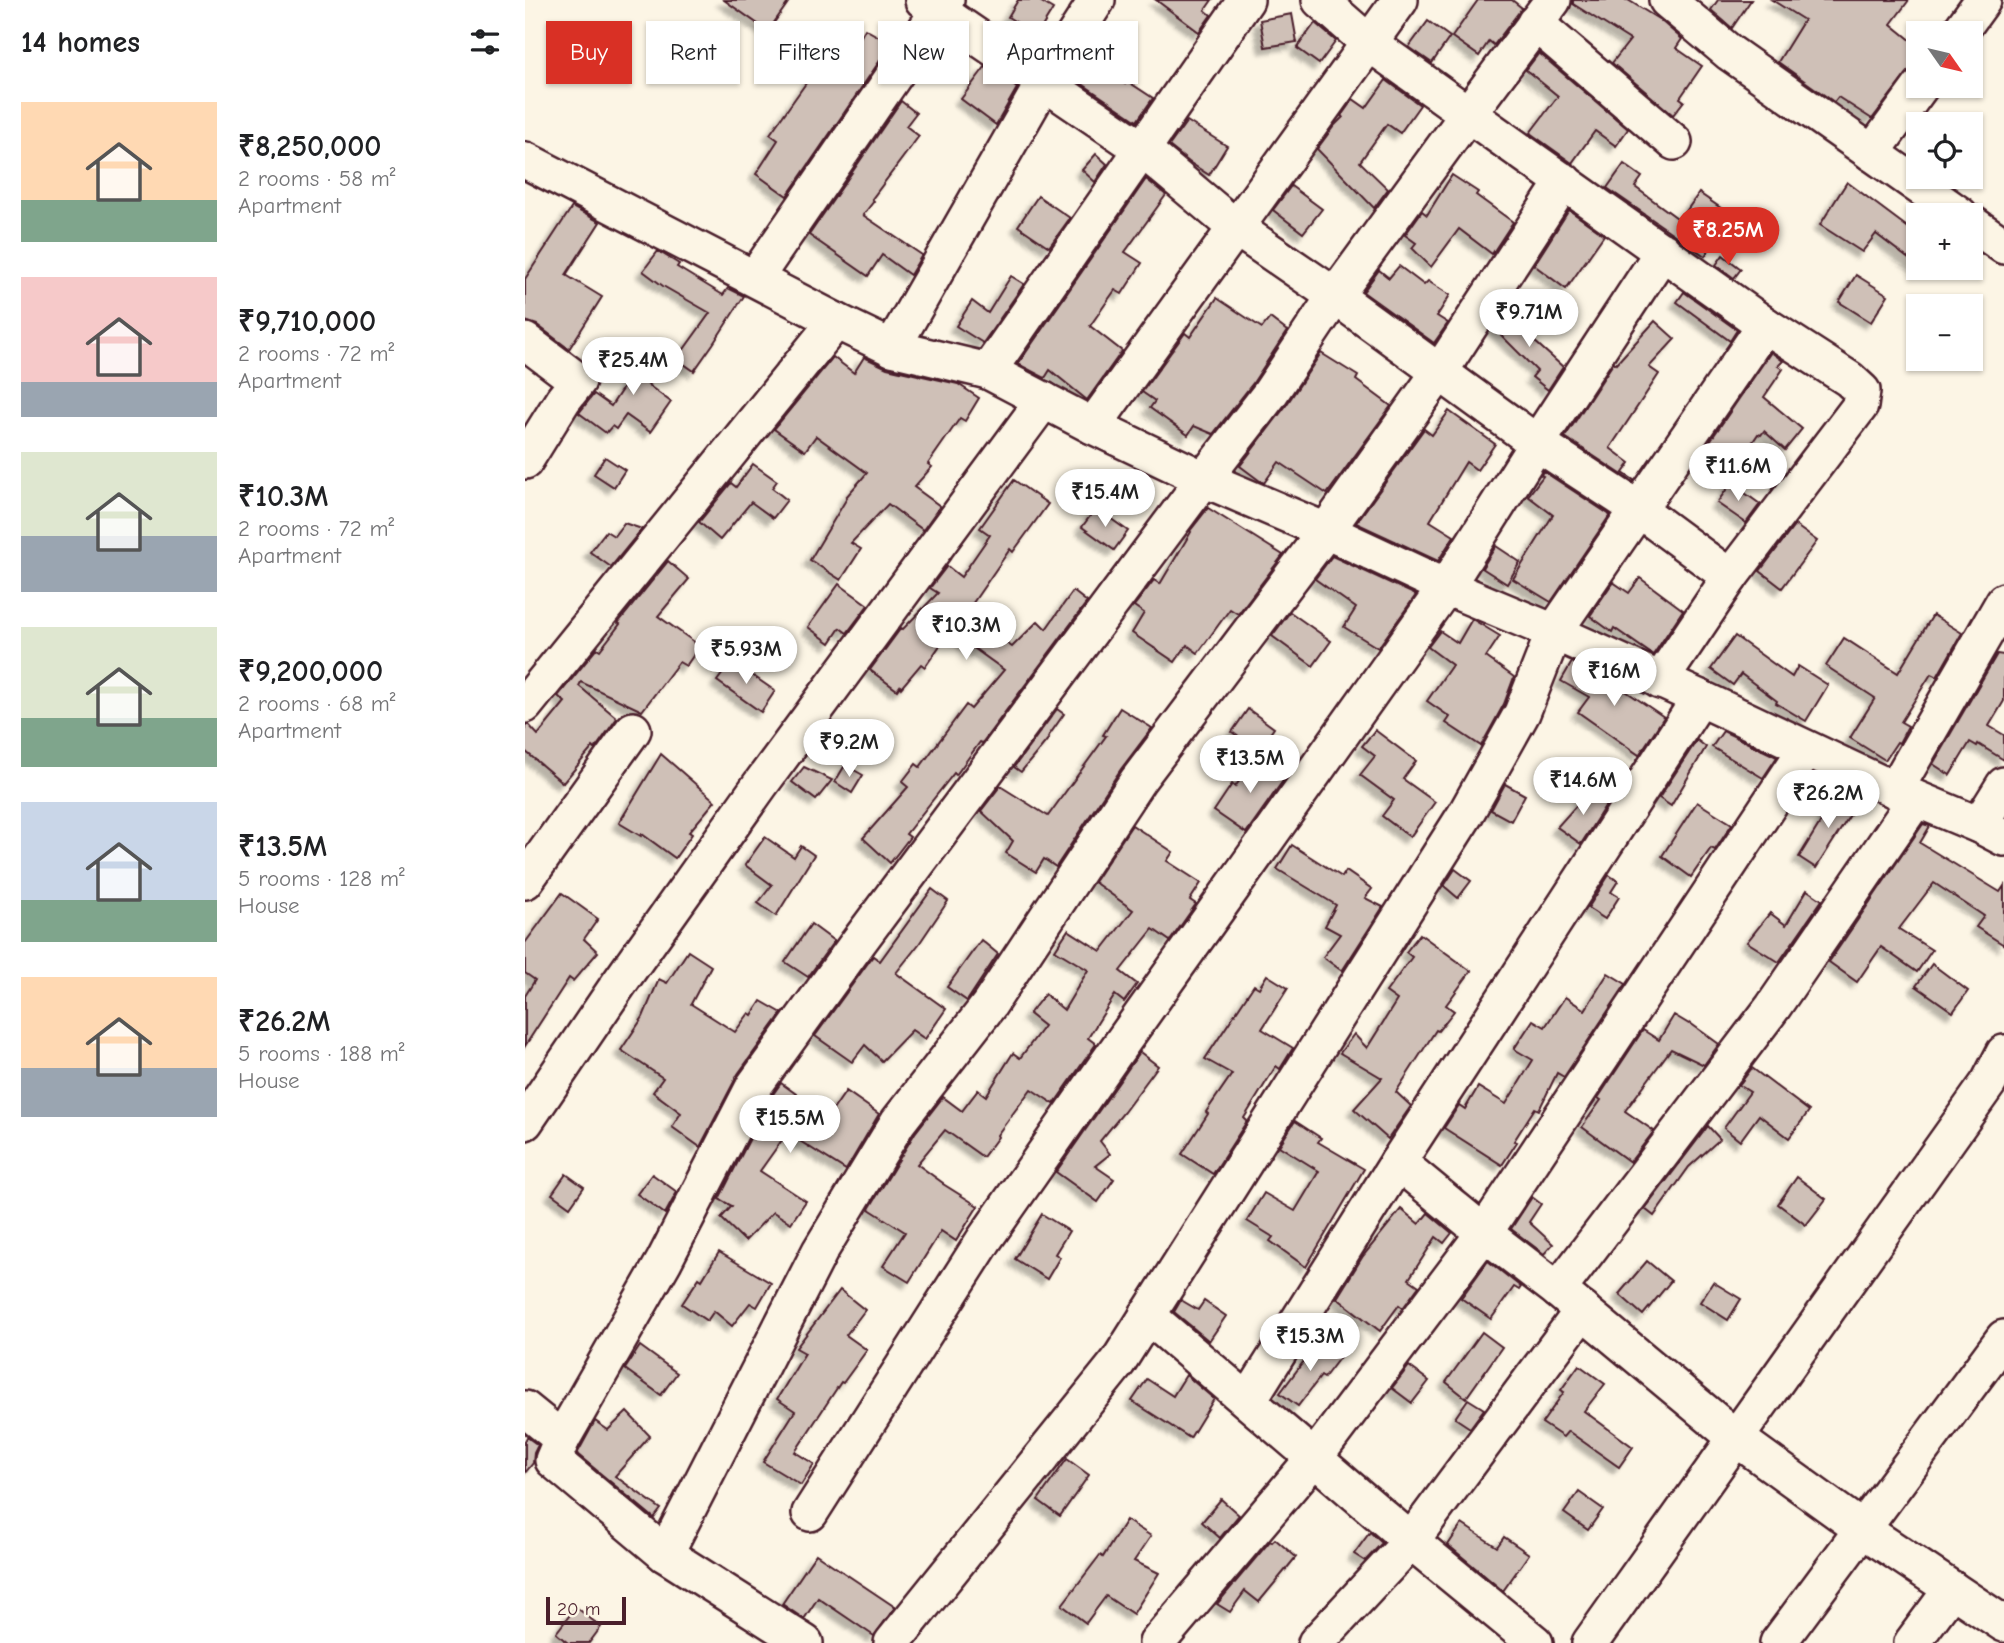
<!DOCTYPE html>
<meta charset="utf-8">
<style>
:root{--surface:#fff;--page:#f6f6f6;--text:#202124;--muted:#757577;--accent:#d93025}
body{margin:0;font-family:"Comic Neue",sans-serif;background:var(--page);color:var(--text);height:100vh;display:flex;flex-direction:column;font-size:26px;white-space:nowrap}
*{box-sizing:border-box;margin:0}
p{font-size:23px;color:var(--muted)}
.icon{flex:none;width:38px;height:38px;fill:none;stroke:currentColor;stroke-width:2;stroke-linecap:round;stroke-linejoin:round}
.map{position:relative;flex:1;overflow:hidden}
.details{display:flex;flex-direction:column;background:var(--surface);width:525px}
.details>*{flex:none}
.banner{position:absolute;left:21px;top:21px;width:665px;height:63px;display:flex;gap:14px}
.needle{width:46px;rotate:124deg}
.buttons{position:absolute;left:1381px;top:21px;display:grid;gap:14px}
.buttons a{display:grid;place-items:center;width:77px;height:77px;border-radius:0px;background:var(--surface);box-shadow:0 2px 5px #0004;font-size:35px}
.scale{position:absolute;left:21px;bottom:18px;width:80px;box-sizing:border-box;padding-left:7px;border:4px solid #4a1f2b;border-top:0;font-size:19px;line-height:24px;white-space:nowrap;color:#4a1f2b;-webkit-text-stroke:5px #fcf5e5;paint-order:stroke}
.price{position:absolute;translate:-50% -60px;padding:0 16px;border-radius:24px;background:#fff;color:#222;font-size:23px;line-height:46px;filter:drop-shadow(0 2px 4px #0008)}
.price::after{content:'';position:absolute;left:50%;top:42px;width:21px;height:16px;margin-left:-10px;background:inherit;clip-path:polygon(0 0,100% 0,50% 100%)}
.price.selected{background:var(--accent);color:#fff}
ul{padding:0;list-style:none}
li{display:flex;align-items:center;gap:21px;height:175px;padding:0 21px}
li span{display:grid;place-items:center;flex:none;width:196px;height:140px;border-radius:0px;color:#555}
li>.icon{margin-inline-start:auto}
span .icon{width:84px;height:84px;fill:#fffc;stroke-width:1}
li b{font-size:30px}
h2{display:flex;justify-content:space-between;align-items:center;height:84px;padding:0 21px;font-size:30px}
.pill{padding:0 24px;border-radius:0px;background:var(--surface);box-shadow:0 2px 5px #0004;font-size:24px;line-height:63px}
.pill.selected{background:var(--accent);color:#fff}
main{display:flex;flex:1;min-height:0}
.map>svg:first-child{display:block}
.building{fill:#cfc0b7;stroke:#4a1f2b;stroke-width:2;filter:url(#shadow)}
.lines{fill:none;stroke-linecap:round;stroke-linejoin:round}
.minor-casing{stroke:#4a1f2b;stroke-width:40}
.minor{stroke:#fcf5e5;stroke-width:35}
</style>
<main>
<section class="details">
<h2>14 homes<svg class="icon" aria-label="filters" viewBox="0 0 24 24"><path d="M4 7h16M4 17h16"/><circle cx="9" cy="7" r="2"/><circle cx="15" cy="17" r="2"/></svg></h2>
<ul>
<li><span style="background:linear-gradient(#ffd9b3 70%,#7fa58c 0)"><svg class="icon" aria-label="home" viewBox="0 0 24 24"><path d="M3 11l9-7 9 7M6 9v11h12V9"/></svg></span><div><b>₹8,250,000</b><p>2 rooms · 58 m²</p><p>Apartment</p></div></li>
<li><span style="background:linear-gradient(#f6c9c9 75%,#9aa5b1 0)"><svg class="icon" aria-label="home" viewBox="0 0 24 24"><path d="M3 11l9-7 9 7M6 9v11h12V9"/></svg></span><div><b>₹9,710,000</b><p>2 rooms · 72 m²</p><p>Apartment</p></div></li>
<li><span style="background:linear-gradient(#dfe7d0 60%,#9aa5b1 0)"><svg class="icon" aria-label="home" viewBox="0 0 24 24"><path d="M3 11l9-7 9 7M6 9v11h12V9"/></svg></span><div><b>₹10.3M</b><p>2 rooms · 72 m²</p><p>Apartment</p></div></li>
<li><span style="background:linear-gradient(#dfe7d0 65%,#7fa58c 0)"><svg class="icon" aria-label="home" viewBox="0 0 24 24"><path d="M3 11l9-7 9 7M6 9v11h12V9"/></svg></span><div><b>₹9,200,000</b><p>2 rooms · 68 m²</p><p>Apartment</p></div></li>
<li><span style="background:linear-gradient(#c9d6e8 70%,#7fa58c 0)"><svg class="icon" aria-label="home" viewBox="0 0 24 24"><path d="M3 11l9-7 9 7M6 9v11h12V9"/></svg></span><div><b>₹13.5M</b><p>5 rooms · 128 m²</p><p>House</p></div></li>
<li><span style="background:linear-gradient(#ffd9b3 65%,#9aa5b1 0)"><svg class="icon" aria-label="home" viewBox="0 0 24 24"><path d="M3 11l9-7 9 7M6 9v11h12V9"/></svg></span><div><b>₹26.2M</b><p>5 rooms · 188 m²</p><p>House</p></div></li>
</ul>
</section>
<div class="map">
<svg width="1479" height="1643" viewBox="0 0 1479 1643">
<defs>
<filter id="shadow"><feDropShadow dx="-6" dy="6" stdDeviation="2" flood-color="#0004"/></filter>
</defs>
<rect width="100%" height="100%" fill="#fcf5e5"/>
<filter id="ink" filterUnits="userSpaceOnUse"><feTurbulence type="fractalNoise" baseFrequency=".0143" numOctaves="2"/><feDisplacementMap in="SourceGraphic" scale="14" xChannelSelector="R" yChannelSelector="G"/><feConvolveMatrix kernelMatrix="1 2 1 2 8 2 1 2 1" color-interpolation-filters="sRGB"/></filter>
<g filter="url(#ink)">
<g class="building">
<path d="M199,0H265L243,31Z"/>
<path d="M493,0H513L528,9L512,35L483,17Z"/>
<path d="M631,0H687L680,10L686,15L674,32Z"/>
<path d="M953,0H987L997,8L969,45L964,41L954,56L927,37Z"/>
<path d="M1048,0H1103L1135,20L1157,39L1151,48L1177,66L1155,98L1159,101L1148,115L1087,63L1105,40L1048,4Z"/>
<path d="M1193,0H1226L1207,28L1186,10Z"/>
<path d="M1247,0H1384L1366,24L1393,46V59L1347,119L1313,97L1309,102L1253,62L1279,20Z"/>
<path d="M767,14L772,42L740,47L735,20Z"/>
<path d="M903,21L925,37L907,63L884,47Z"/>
<path d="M790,23L811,41L794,64L772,48Z"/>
<path d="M340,29L365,43L354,62L262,196L231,174L253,140L245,134L298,59L316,71Z"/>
<path d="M1014,53L1103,129L1091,146L1070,131L1047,163L1005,133L1033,96L1001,70Z"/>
<path d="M568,60L600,84L602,81L628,98L612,121L553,81Z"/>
<path d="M460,67L492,88L471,125L436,99Z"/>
<path d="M861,80L895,105L875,133L862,124L835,162L863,189L849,208L792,149L809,126L818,117L816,116L828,99L841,108Z"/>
<path d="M376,101L391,113L381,126L394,136L347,199L349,201L338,215L397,255L385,275L357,255L343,276L284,235Z"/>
<path d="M662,121L702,146L684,175L664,162L644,146Z"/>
<path d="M571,154L582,164L570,182L557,170Z"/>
<path d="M1099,164L1117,177L1110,187L1155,220L1174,193L1203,213L1192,229L1196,231L1180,256L1082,188Z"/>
<path d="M927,175L953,192L951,195L988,222L967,254L934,229L906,267L887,248L891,243L880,235L897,211L902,215Z"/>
<path d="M621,179L641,195L600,252L617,263L597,294L590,290L565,326L597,351L562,400L525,370L520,378L493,364Z"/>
<path d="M1322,182L1393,235V266L1351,234L1337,252L1295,225Z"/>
<path d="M766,186L797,209L778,233L748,210Z"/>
<path d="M513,196L545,218L524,247L493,226Z"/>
<path d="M47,207L75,222L41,275L77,297L44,349L12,325L0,321V279Z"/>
<path d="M1044,210L1079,235L1041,289L1009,265Z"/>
<path d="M133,251L154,264L152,267L198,295L203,288L219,296L188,344L169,371L152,359L185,313L138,286L118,271Z"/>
<path d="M1198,255L1216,269L1209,278L1191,265Z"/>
<path d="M874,266L899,285L903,281L925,295L912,316L923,323L909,343L838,292L854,270L864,278Z"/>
<path d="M1331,275L1363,295L1346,322L1314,302Z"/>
<path d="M486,276L499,284L458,343L431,326L447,301L463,313Z"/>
<path d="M1159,292L1212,330L1205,341L1152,302Z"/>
<path d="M692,298L737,328L745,318L762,331L728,383L688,434L669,426L663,435L625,408L630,401L617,392L660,333L665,337Z"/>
<path d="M983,310L1010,337L1007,339L1038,367L1023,390L1007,377L1012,371L968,327Z"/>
<path d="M1130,321L1150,339L1124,367L1134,374L1085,448L1105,463L1098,473L1109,480L1108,482L1040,437L1089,362L1091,364Z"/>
<path d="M128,342L146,354L123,385L146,402L125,432L101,415L91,429L87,426L81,433L54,413L69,394L86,406Z"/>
<path d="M1246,352L1258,361L1253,366L1258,369L1239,397L1277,429L1260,450L1239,431L1236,435L1233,434L1213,464L1183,444Z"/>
<path d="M796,353L833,376L831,380L866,406L802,494L754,462L739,483L735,481L715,466L760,407Z"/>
<path d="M308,357L329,373L339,357L362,368L433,384L454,398L440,421L435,418L403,464L407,467L389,487L415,506L398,530L363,504L326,543L336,549L316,580L285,560L322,498L321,497L342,473L291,436L280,451L249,429Z"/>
<path d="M924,411L970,444L952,470L941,462L905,521L929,536L913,561L831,523L899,429L907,435Z"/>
<path d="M80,457L100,470L89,487L69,474Z"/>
<path d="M228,464L252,481L247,488L262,500L248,518L226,502L195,540L174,522L206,483L211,487Z"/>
<path d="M1018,471L1085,515L1026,602L988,579L1028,515L1003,496L1018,476L1016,475Z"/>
<path d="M489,480L523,504L488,552L485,549L441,613L487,647L513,621L521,629L548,591L562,602L457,743L455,742L431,775L429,773L381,834L385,837L365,863L338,838L383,787L377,782L391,764L395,767L441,705L446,709L479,670L425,631L400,667L396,664L376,688L375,686L372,690L345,670L376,628L378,629L413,593L405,588L422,566L436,577L465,535L455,528Z"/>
<path d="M1206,483L1235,504L1221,523L1192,503Z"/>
<path d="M571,508L603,531L589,550L557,527Z"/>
<path d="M683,508L758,555L713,614L705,609L673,653L662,645L650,662L607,633L619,613L609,606L629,580L635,584L666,532L665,531Z"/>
<path d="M99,523L117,529L86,567L65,552L81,531L89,536Z"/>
<path d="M1270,525L1292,541L1257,588L1235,571Z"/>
<path d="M971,546L995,562L982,584L957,568Z"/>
<path d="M807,556L891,595L853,648L819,627L831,608L790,579Z"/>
<path d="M143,561L164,579L133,616L175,646L161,666L154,662L117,711L56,682L54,686L92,718L70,749L68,747L38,783L0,751V725L3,724L13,735L40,702L33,696L72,648L75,650L95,624L93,623Z"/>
<path d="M1115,578L1158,610L1128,655L1089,628L1087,632L1065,616L1088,582L1104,593Z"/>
<path d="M314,584L343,605L322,633L315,628L305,643L283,627Z"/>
<path d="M765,612L806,641L788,666L747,636Z"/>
<path d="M1408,615L1437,633L1412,677L1406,674L1376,722L1383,726L1374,743L1372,742L1360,760L1325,738L1350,698L1301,666L1319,638L1373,673Z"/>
<path d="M947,619L975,636L961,657L989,677L979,704L956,746L921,723L925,717L902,701L927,665L903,647L915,631L933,643Z"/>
<path d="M1210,636L1267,677L1273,666L1303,685L1281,721L1251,703L1252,701L1216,674L1208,685L1186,669Z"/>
<path d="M1472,654L1479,655V701L1464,726L1479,735V760L1453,744L1452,746L1445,742L1425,775L1408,764Z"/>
<path d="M207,661L250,691L236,712L192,681Z"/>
<path d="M1047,662L1083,679L1139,717L1114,755L1053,712L1064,697L1036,681Z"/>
<path d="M595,708L627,728L596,769L531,867L519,859L511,872L481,853L488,841L456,811L473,789L475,786L523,816L581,736L578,735Z"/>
<path d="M532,709L539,714L523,737L524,738L496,772L489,767Z"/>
<path d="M723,709L749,728L733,751L707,732Z"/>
<path d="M850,730L891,761L878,779L910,802L885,837L857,816L869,800L835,775L850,756L837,746Z"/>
<path d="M1198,731L1252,757L1238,778L1187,747Z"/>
<path d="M1172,740L1181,747L1146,806L1134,798Z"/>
<path d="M136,754L190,801L164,832L167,834L150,858L117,834L116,836L94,823Z"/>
<path d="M731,757L760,778L721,833L689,811L707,784L710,787Z"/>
<path d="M320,765L338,775L327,793L310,782Z"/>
<path d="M279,767L307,780L291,800L267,782Z"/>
<path d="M980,784L1000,795L986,821L966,810Z"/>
<path d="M1066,789L1082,803L1056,844L1032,827Z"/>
<path d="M1314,792L1332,804L1291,868L1274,857Z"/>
<path d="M1172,802L1207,824L1190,850L1186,848L1166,877L1137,856Z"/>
<path d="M1398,824L1405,826L1395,843L1475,892L1479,886V945L1451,927L1459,916L1409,883L1374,929L1407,950L1392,972L1356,947L1332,982L1304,962Z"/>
<path d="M607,825L648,852L642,861L676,883L665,900L671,904L645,941L628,929L595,971L612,984L599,1002L590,995L563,1038L571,1044L529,1104L506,1089L472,1135L473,1137L458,1157L420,1130L392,1164L418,1183V1184L453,1206L431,1241L416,1231L384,1282L358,1266L380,1232L344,1209L390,1133L418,1097L437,1111L453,1090L461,1096L488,1053L495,1058L519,1026L504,1014L520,994L539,1010L563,970L530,950L543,930L576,951L608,910L569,882Z"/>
<path d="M240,837L269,857L276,846L289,855L251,916L233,903L247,885L220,865Z"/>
<path d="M767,845L817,877L821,871L847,889L840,898L858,907L817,971L798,957L815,934L800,926L811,905L752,869Z"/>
<path d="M930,869L946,881L933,898L919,886Z"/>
<path d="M1084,875L1093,881L1086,892L1094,897L1080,919L1063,908Z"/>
<path d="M407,889L423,901L394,944L371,973L421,1009L400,1039L387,1030L357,1061L340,1045L327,1062L290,1036L348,956L355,961Z"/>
<path d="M1282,890L1297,900L1254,962L1222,942L1245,913L1261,925Z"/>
<path d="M37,893L73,919L59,939L73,952L48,981L44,978L0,1046V996L10,980L0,973V943Z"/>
<path d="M286,924L309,941L283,977L260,962Z"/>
<path d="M895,934L946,971L921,1005L929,1011L913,1031L911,1030L871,1092L886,1106L863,1139L829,1109L857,1078L815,1053L829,1034L842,1048L872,1000L861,992L887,957L881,952Z"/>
<path d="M456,940L473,954L442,1001L422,987Z"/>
<path d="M163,951L186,966L166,1004L210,1032L224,1013L227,1015L236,1001L257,1013L213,1074L175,1147L147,1127L156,1113L128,1092L138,1078L96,1050L118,1017L134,979L142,983Z"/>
<path d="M1407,964L1443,991L1428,1012L1391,986Z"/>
<path d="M1083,973L1101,984L1039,1077L1032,1073L1014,1110L1010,1108L989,1141L992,1142L977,1165L919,1128L934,1105L940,1109L953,1087L981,1104L1008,1060L989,1049L1008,1020L1020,1027L1040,997L1060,1010Z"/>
<path d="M742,975L763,988L737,1029L768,1048L755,1069L751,1066L719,1118L722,1121L688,1174L657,1154L683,1114L681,1112L707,1074L680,1059L729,985L734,988Z"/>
<path d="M1149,1015L1164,1024L1165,1023L1194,1044L1179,1065L1146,1049L1100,1111L1129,1131L1105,1162L1057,1127L1076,1100L1073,1098L1118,1030L1134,1040Z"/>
<path d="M615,1052L633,1066L599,1112L575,1141L585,1154L570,1166L589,1179L573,1202L531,1172Z"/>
<path d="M1227,1068L1284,1111L1264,1138L1234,1115L1215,1141L1199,1128L1225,1092L1214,1085Z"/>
<path d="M256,1083L303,1117L321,1091L354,1114L321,1170L262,1133L235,1171L281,1201L266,1223L248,1212L220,1241L196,1218L207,1206L194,1199L246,1097Z"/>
<path d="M770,1121L796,1138L793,1142L839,1169L781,1267L745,1241L748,1237L722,1221L739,1193L770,1211L794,1171L754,1146Z"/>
<path d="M1183,1126L1195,1139L1164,1167L1129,1216L1120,1209Z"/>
<path d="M41,1174L59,1187L45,1207L27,1194Z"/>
<path d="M127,1174L152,1192L140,1214L112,1194Z"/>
<path d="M1272,1177L1301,1199L1281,1225L1253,1204Z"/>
<path d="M1007,1197L1016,1204L1004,1222L1028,1244L1019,1254L986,1229Z"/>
<path d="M876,1209L894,1224L903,1213L927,1233L919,1243L911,1237L884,1279L894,1286L878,1308L874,1305L855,1331L812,1298L838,1256Z"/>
<path d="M517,1214L544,1231L530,1254L535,1257L522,1279L490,1259Z"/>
<path d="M194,1252L246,1283L232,1307L225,1303L207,1326L189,1311L182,1321L157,1304L174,1278L177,1280Z"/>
<path d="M963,1261L996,1287L994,1290L989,1287L966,1319L936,1298Z"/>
<path d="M1122,1261L1146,1281L1118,1315L1094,1294Z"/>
<path d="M1188,1282L1216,1299L1203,1320L1175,1302Z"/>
<path d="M315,1290L340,1310L321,1335L342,1350L318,1383L316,1382L270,1452L289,1464L276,1485L238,1462L270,1411L252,1399L280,1353L271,1348Z"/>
<path d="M656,1300L673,1310L679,1301L701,1316L684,1341L649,1312Z"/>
<path d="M957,1332L977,1347L941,1398L921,1382Z"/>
<path d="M794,1341L815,1357L799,1378L796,1376L773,1406L755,1393Z"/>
<path d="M115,1346L152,1373L136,1395L100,1369Z"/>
<path d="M1054,1365L1080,1384L1059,1411L1108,1447L1094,1467L1043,1431L1038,1437L1017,1423L1039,1392L1036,1390Z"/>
<path d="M884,1366L904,1381L887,1403L867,1388Z"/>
<path d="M661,1375L689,1399L665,1438L607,1401L622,1379L648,1396Z"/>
<path d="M943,1399L959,1409L945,1428L930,1418Z"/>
<path d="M102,1412L125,1436L90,1476L136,1509L129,1518L52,1454L70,1421L83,1430Z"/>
<path d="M2,1437L13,1445L9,1453L8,1463L0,1473V1441Z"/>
<path d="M542,1459L564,1475L535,1516L513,1500Z"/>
<path d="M1054,1492L1078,1509L1063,1530L1039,1513Z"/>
<path d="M696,1499L714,1515L695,1538L677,1522Z"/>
<path d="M601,1520L626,1536L609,1561L634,1573L608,1614L581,1596L561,1623L537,1605L575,1555L578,1557Z"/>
<path d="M937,1524L972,1547L979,1537L1004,1554L978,1591L923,1545Z"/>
<path d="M845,1532L857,1543L840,1561L829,1554Z"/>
<path d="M750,1539L771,1557L734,1602L720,1591L705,1612L692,1604L745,1541L747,1542Z"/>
<path d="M291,1554L370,1607L349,1636L293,1598L279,1619L257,1604Z"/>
<path d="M51,1607L76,1627L64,1643H43L31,1633Z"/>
</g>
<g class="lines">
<g class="minor-casing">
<g id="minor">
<path d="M398,0L617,149L711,228L810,296L1012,443L1113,509L1205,577"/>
<path d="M795,0L844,43L943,114L1240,325L1324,379L1337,391L1335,406L1205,577L1135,681"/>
<path d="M1142,0L1205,53L1435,215"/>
<path d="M1010,23L1149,142"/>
<path d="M1434,33L1458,0"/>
<path d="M1347,153L1396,86"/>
<path d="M0,160L311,321L367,348L463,371L568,426L679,479L801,531L921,587L1029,632L1175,698L1370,790L1454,825L1479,838"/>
<path d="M1446,223L1479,246"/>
<path d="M230,278L421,0"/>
<path d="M0,341L53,381L38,400L0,461"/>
<path d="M367,348L519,82L572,0"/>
<path d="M463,371L721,0"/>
<path d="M568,426L875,0"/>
<path d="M0,705L311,321"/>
<path d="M1370,790L1479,601"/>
<path d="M1454,825L1479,785"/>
<path d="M0,881L108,730"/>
<path d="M0,1122L93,985L235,785L519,400"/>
<path d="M873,1162L959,1233L1033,1290L1211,1438L1337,1529L1479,1624"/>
<path d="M1033,1290L1248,1007L1391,799"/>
<path d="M622,1315L886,1541L1010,1643"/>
<path d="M723,1401L873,1162L1175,698"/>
<path d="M0,1409L37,1439L28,1460L140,1554L280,1643"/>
<path d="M37,1439L139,1261L229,1086L332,944L679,479L744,395L810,296L943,114L1028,0"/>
<path d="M285,1513L459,1240L591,1051L921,587L1012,443L1138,251"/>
<path d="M140,1554L295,1251L373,1122L464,1005L613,780L801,531L914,373L1039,181"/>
<path d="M367,1643L593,1362L940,815L997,713L1029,632L1240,325"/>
<path d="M632,1643L790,1457L959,1233L1281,749"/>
<path d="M791,1643L886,1541L1058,1310"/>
<path d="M1065,1643L1464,1082L1479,1053"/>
<path d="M1253,1643L1479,1338"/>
<path d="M1387,1643L1427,1589"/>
</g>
</g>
<use href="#minor" class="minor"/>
</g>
</g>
</svg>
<div class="buttons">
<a><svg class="needle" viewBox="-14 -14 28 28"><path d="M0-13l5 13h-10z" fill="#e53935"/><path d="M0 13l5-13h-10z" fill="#757577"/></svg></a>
<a><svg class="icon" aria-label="locate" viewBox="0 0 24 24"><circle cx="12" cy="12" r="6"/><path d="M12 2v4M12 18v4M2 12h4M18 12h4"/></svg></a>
<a>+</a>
<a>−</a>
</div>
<div class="scale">20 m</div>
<b class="price selected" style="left:1203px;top:267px">₹8.25M</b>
<b class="price" style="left:1004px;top:349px">₹9.71M</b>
<b class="price" style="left:108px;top:397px">₹25.4M</b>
<b class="price" style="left:1213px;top:503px">₹11.6M</b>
<b class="price" style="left:580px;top:529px">₹15.4M</b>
<b class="price" style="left:441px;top:662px">₹10.3M</b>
<b class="price" style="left:221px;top:686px">₹5.93M</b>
<b class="price" style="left:1089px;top:708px">₹16M</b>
<b class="price" style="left:324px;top:779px">₹9.2M</b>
<b class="price" style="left:725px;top:795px">₹13.5M</b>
<b class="price" style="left:1058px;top:817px">₹14.6M</b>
<b class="price" style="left:1303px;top:830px">₹26.2M</b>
<b class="price" style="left:265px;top:1155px">₹15.5M</b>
<b class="price" style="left:785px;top:1373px">₹15.3M</b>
<div class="banner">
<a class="pill selected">Buy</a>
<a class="pill">Rent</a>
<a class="pill">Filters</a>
<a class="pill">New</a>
<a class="pill">Apartment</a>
</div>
</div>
</main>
